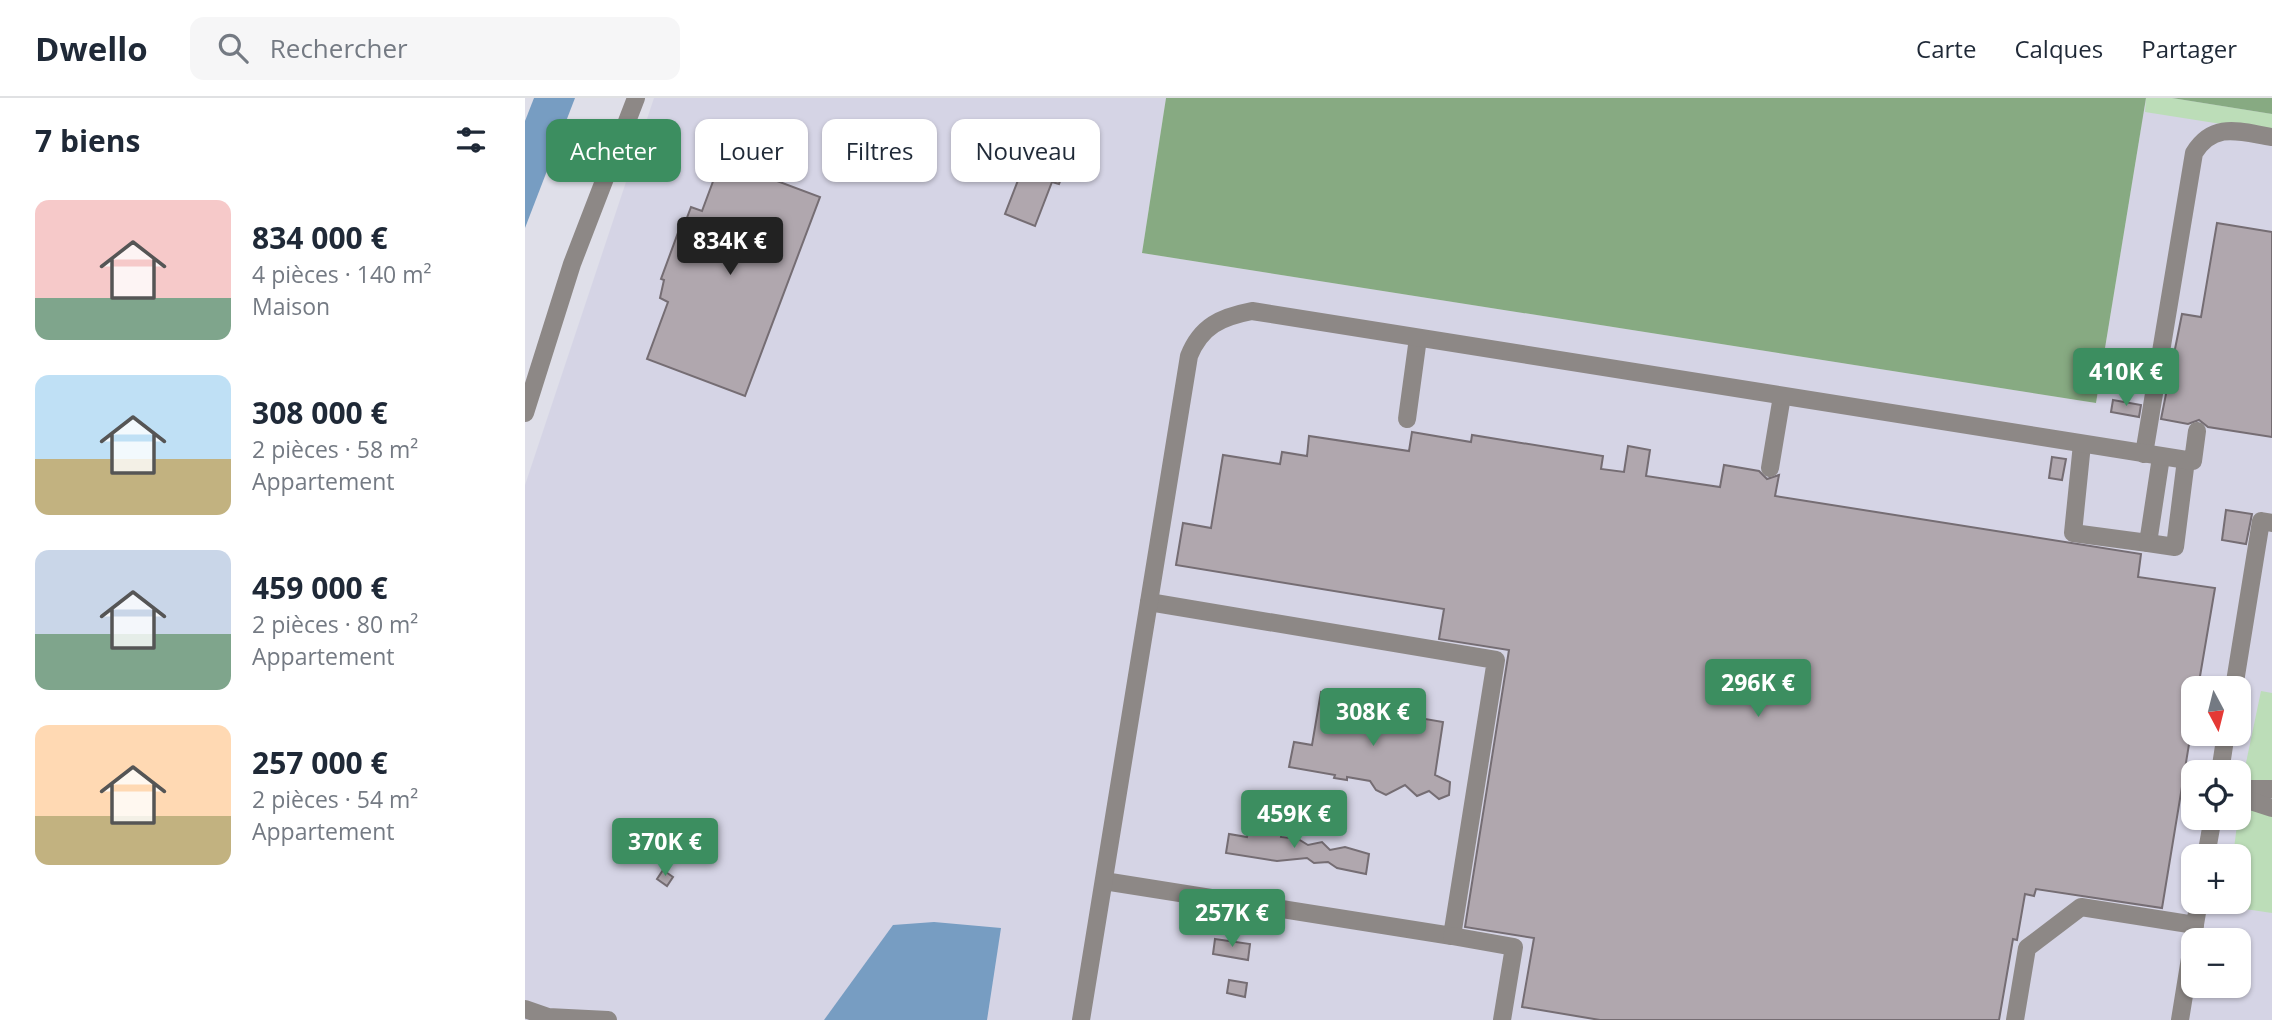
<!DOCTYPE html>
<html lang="fr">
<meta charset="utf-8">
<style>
:root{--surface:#fff;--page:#f6f6f7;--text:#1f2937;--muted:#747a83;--line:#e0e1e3;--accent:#3c8e60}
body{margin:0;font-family:"Open Sans",sans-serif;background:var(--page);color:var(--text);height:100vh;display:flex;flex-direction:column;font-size:26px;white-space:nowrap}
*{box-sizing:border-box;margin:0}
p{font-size:23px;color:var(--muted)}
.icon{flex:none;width:38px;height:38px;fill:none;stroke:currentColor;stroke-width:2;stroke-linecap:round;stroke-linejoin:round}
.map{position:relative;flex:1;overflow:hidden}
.side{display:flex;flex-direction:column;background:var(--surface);width:525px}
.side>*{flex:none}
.guide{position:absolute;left:21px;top:21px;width:665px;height:63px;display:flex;gap:14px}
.needle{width:46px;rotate:173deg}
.controls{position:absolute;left:1656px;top:578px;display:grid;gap:14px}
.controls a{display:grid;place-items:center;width:70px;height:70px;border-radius:14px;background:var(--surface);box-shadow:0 2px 5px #0004;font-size:35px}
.price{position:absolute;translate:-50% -60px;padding:0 16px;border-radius:7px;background:var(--accent);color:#fff;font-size:23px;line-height:46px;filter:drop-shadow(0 2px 4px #0008)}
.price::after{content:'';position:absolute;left:50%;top:42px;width:21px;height:16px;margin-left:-10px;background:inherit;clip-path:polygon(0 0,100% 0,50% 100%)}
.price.on{background:#222;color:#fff}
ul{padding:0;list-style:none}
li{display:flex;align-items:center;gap:21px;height:175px;padding:0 35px}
li span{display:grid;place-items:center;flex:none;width:196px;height:140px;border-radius:14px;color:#555}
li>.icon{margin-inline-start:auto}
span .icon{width:84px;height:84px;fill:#fffc;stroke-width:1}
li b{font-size:30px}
h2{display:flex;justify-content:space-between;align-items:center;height:84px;padding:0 35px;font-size:30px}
.chip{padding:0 24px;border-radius:14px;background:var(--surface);box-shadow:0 2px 5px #0004;font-size:24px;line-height:63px}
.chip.on{background:var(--accent);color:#fff}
header{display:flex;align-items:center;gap:42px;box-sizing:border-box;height:98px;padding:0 35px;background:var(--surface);border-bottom:2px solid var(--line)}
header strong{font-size:33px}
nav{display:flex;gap:38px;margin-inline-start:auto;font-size:24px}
.search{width:490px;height:63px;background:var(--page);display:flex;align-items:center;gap:18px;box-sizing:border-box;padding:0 24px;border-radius:14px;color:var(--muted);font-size:26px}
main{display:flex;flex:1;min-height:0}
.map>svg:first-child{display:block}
.built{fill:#d5d4e5;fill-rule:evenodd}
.green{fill:#bcddb8}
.forest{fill:#87aa82}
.water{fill:#779dc2}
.building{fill:#b0a7ae;stroke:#756d73;stroke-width:2}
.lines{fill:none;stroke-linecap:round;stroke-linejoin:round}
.minor{stroke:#8d8886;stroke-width:18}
</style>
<header>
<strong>Dwello</strong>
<div class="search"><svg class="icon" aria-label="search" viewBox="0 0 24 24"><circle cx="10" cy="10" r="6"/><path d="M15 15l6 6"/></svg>Rechercher</div>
<nav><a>Carte</a><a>Calques</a><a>Partager</a></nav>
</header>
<main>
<section class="side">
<h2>7 biens<svg class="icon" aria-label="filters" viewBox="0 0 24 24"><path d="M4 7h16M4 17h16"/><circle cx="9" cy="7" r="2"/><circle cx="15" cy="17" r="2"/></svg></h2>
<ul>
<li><span style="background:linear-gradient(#f6c9c9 70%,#7fa58c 0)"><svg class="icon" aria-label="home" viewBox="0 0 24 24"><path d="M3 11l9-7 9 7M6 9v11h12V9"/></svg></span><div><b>834 000 €</b><p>4 pièces · 140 m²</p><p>Maison</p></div></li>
<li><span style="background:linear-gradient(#bfe0f5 60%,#c2b280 0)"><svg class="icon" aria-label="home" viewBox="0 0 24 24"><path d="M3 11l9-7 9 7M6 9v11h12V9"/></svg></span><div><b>308 000 €</b><p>2 pièces · 58 m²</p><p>Appartement</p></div></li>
<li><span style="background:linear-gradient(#c9d6e8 60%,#7fa58c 0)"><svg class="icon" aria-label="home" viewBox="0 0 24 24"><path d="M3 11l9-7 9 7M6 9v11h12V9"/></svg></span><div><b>459 000 €</b><p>2 pièces · 80 m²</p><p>Appartement</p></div></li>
<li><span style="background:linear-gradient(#ffd9b3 65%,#c2b280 0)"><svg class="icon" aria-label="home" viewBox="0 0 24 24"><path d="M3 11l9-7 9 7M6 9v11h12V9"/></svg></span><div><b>257 000 €</b><p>2 pièces · 54 m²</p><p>Appartement</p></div></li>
</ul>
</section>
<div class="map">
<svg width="1747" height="922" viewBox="0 0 1747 922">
<rect width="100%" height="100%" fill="#dfdfe9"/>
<path class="built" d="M129,0H641L617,155L1571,305L1621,0H1647L1747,16V922H0V387ZM1668,590H1713V635H1668ZM1668,674H1713V719H1668ZM1668,758H1713V803H1668ZM1668,842H1713V887H1668Z"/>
<g class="green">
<path d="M1621,0H1647L1747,16V34L1620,14Z"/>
<path d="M1736,593L1747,595V686L1717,684Z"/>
<path d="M1713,706L1747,716V815L1700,808L1701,803H1713V758H1708L1712,727L1694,723L1695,719H1713Z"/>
</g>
<g class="forest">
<path d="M641,0H1621L1571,305L617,155Z"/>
<path d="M1647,0H1747V16Z"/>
</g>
<g class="water">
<path d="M9,0H50L0,130V23Z"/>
<path d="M409,824L476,830L462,922H299L368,827Z"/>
</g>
<g class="building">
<path d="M502,59L539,73L534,86L527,84L510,128L480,116Z"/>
<path d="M196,62L295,99L220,298L122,261L143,204L135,200L139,182L136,181L154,132L157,133L166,109L177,113Z"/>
<path d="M1692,125L1747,134V339L1683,329L1674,322L1663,326L1636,321L1657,216L1676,219Z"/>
<path d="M1588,302L1616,307L1614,319L1586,314Z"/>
<path d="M887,334L946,344L947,337L1078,358L1076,371L1099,374L1103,348L1125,352L1121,378L1195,389L1199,367L1234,373L1242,381L1254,377L1250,398L1616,456L1613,479L1690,490L1673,590H1668V622L1637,810L1511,791L1509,798L1500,796L1492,842L1488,841L1474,922H1075L997,909L1009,840L940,829L984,552L914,541L919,511L651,467L658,425L686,430L698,357L755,366L757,354L782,358L784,338L884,353Z"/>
<path d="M1527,359L1541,361L1537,382L1524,380Z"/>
<path d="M1701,412L1727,416L1721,446L1697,442Z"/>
<path d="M796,594L837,601L836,610L918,624L910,677L925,684L924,697L914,701L904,693L892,698L880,687L861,697L851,692L845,683L822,679V682L809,680L810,677L764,669L769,644L787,647Z"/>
<path d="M725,727L757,733L756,739L773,741L783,747L797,744L805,752L820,749L844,756L841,776L812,770L803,764L789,765L782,760L752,763L701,755L704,736L722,739Z"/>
<path d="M138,772L148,779L142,788L132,781Z"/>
<path d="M690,841L725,846L723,862L688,856Z"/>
<path d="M704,882L722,885L720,899L702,895Z"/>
</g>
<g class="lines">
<g class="minor">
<path d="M0,315L47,166L111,0"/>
<path d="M882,321L893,240"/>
<path d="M1557,346L1548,435L1623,445L1636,359"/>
<path d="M1619,356L1669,55C1689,23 1715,34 1747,39"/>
<path d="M1245,370L1257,298"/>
<path d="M1623,445L1650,449L1661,362"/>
<path d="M1709,590L1736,423L1747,425"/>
<path d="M1695,674L1701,635"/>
<path d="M1713,691H1747"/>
<path d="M1713,699L1747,710"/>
<path d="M1681,758L1688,719"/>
<path d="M579,783L927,838L971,562L624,504"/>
<path d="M927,838L989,849L977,922"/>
<path d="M1668,838L1674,803"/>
<path d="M0,911L23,919L83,922"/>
<path d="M556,922L664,258C676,228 696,219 727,213L1668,363L1672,333"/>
<path d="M1490,922L1502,850L1556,809L1670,827"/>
<path d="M1655,922L1668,842"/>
</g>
</g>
</svg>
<div class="controls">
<a><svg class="needle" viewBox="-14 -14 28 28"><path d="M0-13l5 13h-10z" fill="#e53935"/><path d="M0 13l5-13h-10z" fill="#747a83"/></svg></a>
<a><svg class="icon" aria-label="locate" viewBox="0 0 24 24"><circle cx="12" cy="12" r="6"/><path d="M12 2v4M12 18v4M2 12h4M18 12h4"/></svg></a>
<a>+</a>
<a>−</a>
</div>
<b class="price on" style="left:205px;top:179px">834K €</b>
<b class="price" style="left:1601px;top:310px">410K €</b>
<b class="price" style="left:1233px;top:621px">296K €</b>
<b class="price" style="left:848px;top:650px">308K €</b>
<b class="price" style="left:769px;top:752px">459K €</b>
<b class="price" style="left:140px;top:780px">370K €</b>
<b class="price" style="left:707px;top:851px">257K €</b>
<div class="guide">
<a class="chip on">Acheter</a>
<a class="chip">Louer</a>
<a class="chip">Filtres</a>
<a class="chip">Nouveau</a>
</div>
</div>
</main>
